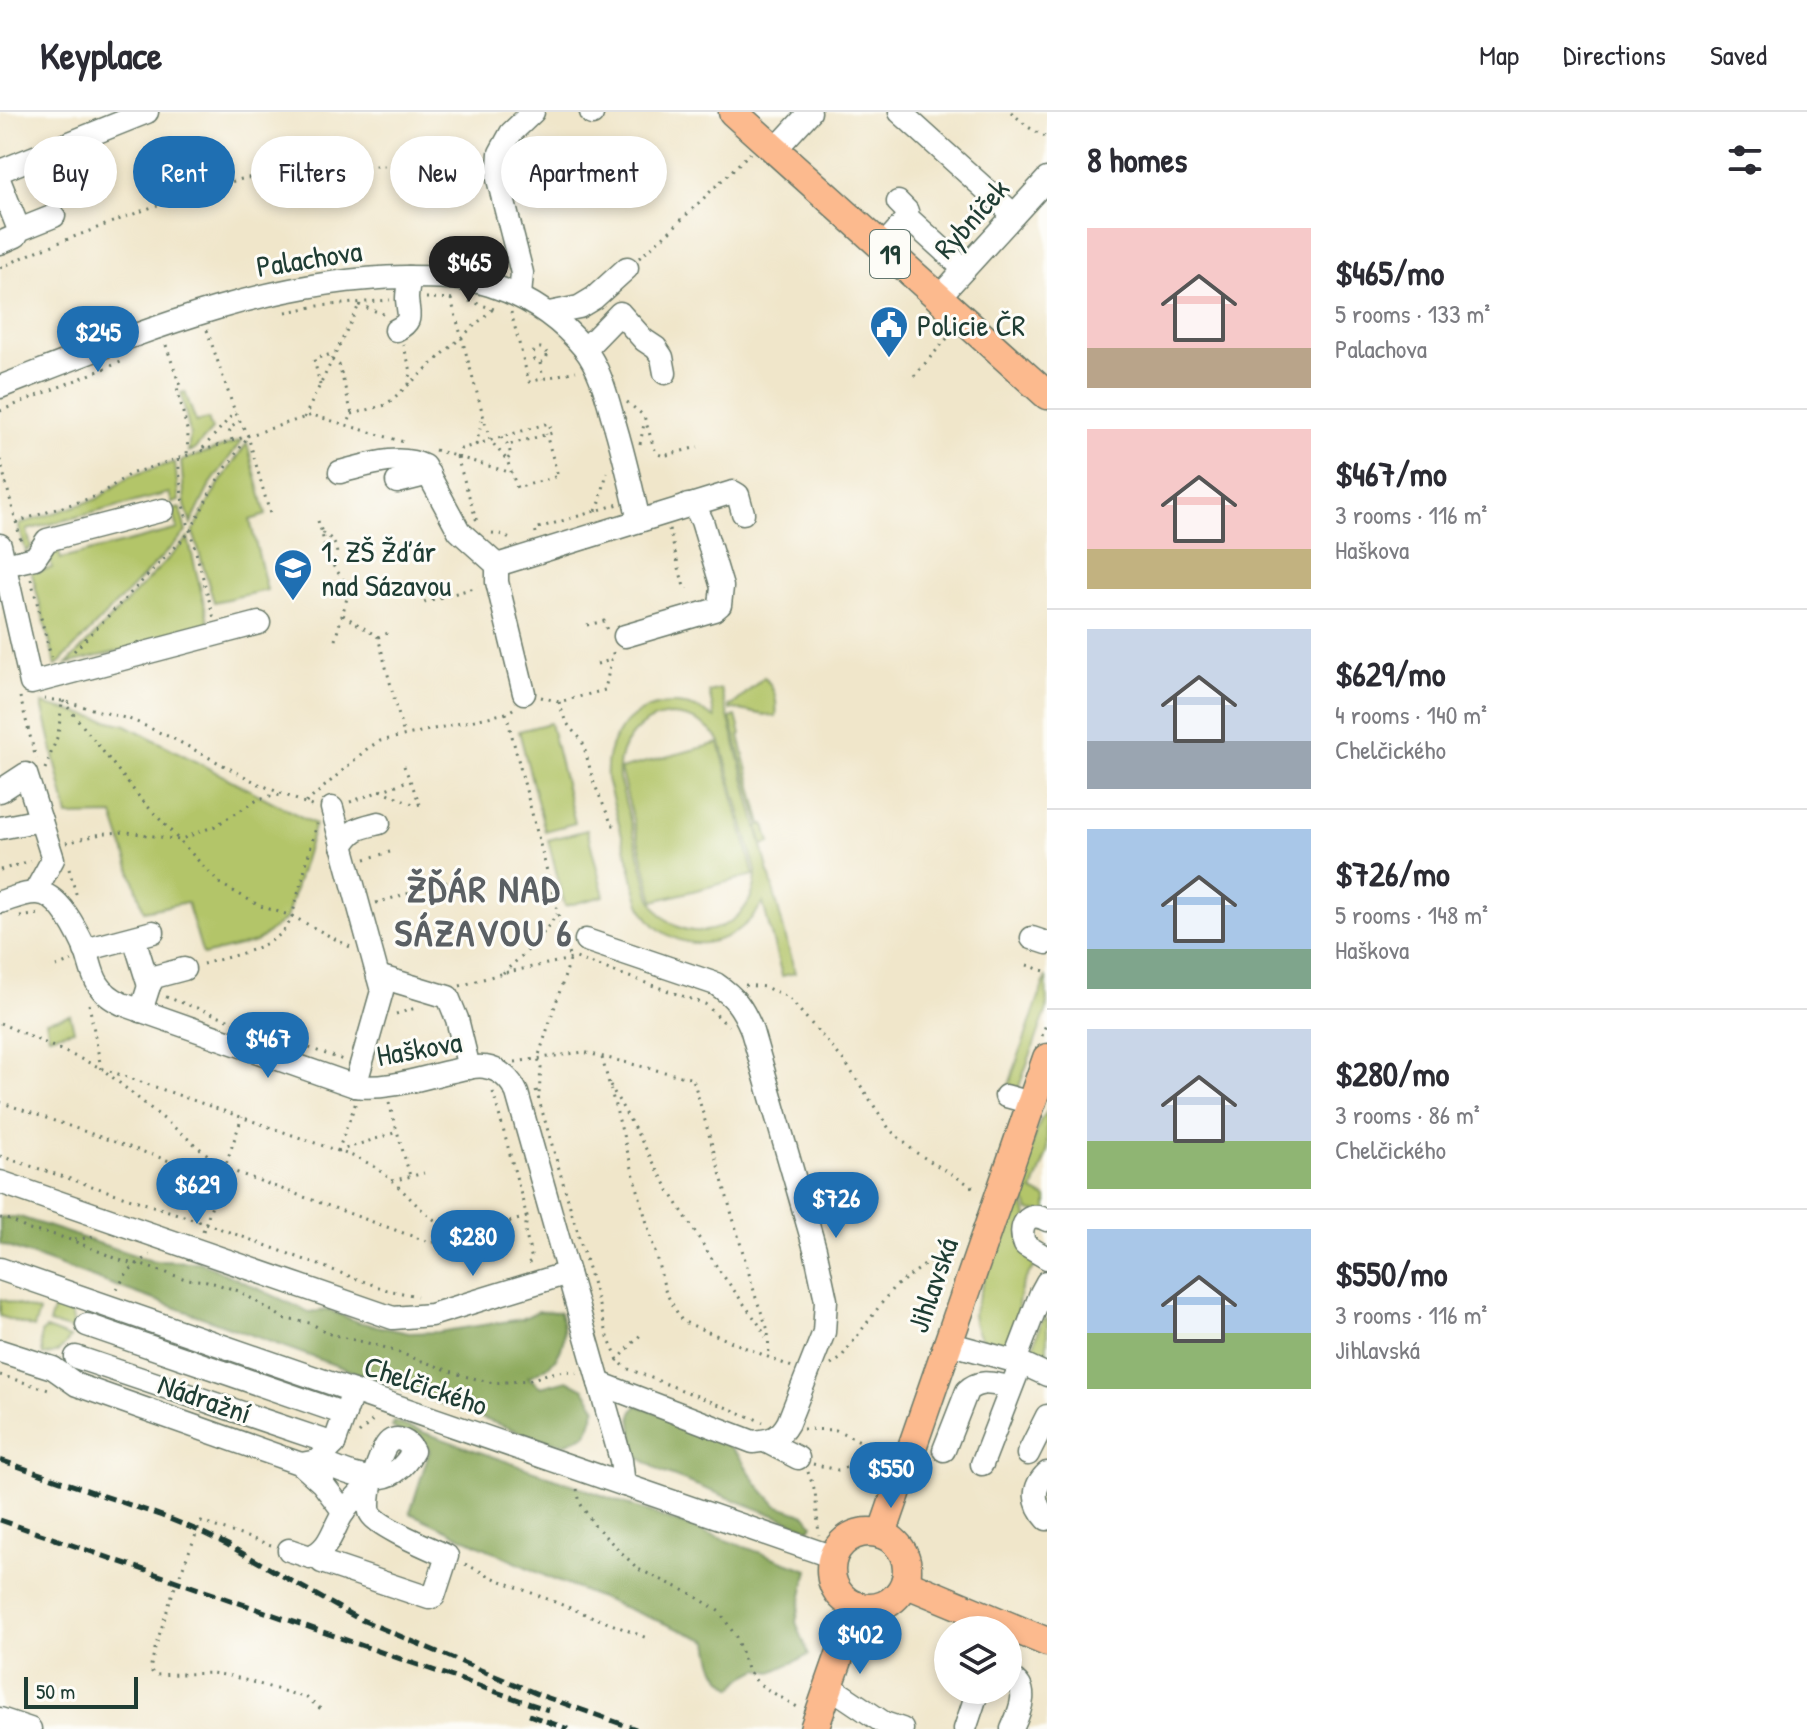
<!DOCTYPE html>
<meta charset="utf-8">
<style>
:root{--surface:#fff;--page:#f2f2f3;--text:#2b2b33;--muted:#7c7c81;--line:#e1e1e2;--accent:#1f6fb2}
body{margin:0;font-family:"Patrick Hand",sans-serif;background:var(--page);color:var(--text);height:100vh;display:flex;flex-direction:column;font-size:30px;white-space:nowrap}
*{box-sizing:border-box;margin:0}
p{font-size:26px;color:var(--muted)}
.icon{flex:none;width:44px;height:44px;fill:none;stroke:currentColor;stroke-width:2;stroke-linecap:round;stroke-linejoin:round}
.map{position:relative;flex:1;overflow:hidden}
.drawer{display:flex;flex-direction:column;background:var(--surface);width:760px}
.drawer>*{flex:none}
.banner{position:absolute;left:24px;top:24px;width:760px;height:72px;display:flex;gap:16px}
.fabs{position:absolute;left:934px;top:1504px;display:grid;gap:16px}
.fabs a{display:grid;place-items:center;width:88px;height:88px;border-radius:50%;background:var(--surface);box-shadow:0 4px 12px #0003;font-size:40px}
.scale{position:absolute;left:24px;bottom:20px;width:114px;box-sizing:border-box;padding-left:8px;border:4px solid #1f3d34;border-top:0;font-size:22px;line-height:28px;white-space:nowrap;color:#1f3d34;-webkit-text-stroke:6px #fdfcf7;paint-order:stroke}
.price{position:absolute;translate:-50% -68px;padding:0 18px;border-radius:28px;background:var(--accent);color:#fff;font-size:26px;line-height:52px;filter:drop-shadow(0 2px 4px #0008)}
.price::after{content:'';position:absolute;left:50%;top:48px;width:24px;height:18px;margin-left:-12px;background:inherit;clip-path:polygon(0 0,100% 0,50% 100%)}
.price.current{background:#222;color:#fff}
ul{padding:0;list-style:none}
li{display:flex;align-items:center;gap:24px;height:200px;padding:0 40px}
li+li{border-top:2px solid var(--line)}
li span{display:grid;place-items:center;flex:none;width:224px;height:160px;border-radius:0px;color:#555}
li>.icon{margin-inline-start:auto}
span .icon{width:96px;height:96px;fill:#fffc;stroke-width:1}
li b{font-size:34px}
h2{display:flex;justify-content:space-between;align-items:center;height:96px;padding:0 40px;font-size:34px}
.pill{padding:0 28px;border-radius:36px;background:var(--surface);box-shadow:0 4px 12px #0003;font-size:28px;line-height:72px}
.pill.current{background:var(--accent);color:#fff}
header{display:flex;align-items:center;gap:48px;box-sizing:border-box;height:112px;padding:0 40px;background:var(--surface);border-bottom:2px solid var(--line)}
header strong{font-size:38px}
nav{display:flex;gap:44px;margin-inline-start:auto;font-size:28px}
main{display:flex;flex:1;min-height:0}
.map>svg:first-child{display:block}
.green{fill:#b3c569;stroke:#69814e;stroke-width:2;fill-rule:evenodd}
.forest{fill:#8eaa5d;stroke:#567448;stroke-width:2}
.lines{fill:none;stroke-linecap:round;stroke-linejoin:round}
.minor-casing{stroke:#687868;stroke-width:25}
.major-casing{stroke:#687868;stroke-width:31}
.path{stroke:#687868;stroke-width:3;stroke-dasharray:2 6;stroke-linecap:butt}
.minor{stroke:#fff;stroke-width:22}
.major{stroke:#fcba8e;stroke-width:28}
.rail{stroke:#1f3d34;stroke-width:5;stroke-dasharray:12 6;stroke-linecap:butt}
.labels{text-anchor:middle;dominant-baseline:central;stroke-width:6;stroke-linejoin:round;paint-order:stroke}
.shield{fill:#fdfcf7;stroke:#62766e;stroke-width:2}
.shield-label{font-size:28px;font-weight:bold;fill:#1f3d34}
.street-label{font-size:30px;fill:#1f3d34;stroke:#fdfcf7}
.poi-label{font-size:30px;fill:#1f3d34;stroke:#fdfcf7;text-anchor:start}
.district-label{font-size:38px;font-weight:bold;letter-spacing:2px;fill:#5b6064;stroke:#fdfcf7}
</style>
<header>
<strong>Keyplace</strong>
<nav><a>Map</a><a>Directions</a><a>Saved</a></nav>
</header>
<main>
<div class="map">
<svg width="1047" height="1617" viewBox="0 0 1047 1617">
<rect width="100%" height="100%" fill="#fdfcf7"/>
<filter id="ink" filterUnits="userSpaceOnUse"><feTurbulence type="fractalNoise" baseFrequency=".0125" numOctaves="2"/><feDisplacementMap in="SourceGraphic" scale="16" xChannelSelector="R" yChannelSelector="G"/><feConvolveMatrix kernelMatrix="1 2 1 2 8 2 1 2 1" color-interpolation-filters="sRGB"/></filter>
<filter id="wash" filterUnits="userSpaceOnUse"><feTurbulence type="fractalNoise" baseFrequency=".006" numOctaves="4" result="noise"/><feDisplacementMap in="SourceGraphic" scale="32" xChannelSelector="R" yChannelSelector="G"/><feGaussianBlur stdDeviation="1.8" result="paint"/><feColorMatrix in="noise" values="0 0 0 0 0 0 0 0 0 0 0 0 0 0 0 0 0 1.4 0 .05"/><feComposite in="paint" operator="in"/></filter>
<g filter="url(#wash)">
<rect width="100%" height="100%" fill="#f0e6ca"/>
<g class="green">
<path d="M185,280L196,310L208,307L212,318L194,338L188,340L190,322L181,281Z"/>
<path d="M242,328L210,373L191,412L185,393L181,349Z"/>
<path d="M247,331L266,403L250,408L267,478L214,490L193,420L215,378Z"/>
<path d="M175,350L179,389L172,391L169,381L27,418L31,435L26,440L19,415L20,412L97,387L130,364Z"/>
<path d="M180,396L186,420L56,554L30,454H35L37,460L52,456L48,440L58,438L61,447L178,417L173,398Z"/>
<path d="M188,426L210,516L67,552Z"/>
<path d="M764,565C775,576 778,589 776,605L734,597L730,598L729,594L733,593Z"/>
<path d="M721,577L795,861L782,864L763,791C749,813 732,827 705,831C683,833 658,822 646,803C637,790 635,772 631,757C623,727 615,697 607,667C602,605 665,571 715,606L709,580ZM671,603C693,604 709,613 721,631L756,759C757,822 674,844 650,784L619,666C616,633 638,606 671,603Z"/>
<path d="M42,592L126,613L315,712L286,807L256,830L203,843L187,790L144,799L113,703L68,704Z"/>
<path d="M736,604L741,623L739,624L762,713H765L770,731L763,733L758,715L760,714L730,606Z"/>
<path d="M550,611L575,711L545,719L519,619Z"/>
<path d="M719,631L754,763L654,789L620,657Z"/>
<path d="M587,718L604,784L565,794L548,728Z"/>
<path d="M1046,864L1047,897L1017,980L1007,979Z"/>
<path d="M70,903L74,918L49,924L46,909Z"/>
<path d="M1047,1000V1041L1033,1079L1047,1086V1100L1029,1099L1020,1071L1040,1009Z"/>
<path d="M1016,1072L1026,1100L1037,1153C1026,1161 1018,1181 1018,1195C1017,1202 1020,1208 1023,1214L1013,1231L1002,1237C981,1230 975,1224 973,1202Z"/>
<path d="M0,1187L39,1200L34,1216L0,1204Z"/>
<path d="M56,1189C70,1194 75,1205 72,1218L49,1211Z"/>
<path d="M1042,1207H1047V1252L1032,1245L1031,1243Z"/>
<path d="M46,1217L70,1226C63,1237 57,1243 43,1243L41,1229V1221Z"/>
</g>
<g class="forest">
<path d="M0,1105H20L152,1149L200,1150L309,1200L329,1198L358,1210L409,1221L438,1220L522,1207L538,1199L560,1200C566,1221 566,1241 547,1255C541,1259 534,1262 528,1265L541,1275L567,1268L584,1277L596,1295L587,1322L565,1332L539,1327L0,1132Z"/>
<path d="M637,1293L687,1312L703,1323H718L739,1344L758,1373L776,1393L806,1403L813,1412L810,1417L662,1360L635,1343L631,1303Z"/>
<path d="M394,1310L574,1373L808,1458L796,1510L809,1543L772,1560L759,1557L744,1565L733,1576C715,1563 712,1550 709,1529L552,1467L410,1401L430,1337L392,1315Z"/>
</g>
</g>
<g filter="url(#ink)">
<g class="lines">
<g class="minor-casing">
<g id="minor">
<path d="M591,0L592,2"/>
<path d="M900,0L1014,103"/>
<path d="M775,38L810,0"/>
<path d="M0,59L147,0"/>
<path d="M0,70L19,118"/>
<path d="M898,90L907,99L908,106L964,157"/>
<path d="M0,131L16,124L19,118L54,104"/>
<path d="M882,135L908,106"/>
<path d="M520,184L522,161L498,67L500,41L511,21L533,0"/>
<path d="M939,185L1047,67"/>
<path d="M549,201L579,195L594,186L627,156"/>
<path d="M396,218C414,209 408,203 407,187C407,180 409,172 409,165"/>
<path d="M585,237L620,201L644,228L656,236L662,245L665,261"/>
<path d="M0,275C132,224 263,167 406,165C433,165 465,165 490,173C528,185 559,206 584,236C599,255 606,281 612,303C623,338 631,373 639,409"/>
<path d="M340,360C365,354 399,341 424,354L459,419L497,453V470L524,581"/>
<path d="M397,370L429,362"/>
<path d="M0,433L31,571L259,511"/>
<path d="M5,453L35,446L47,428L163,398"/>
<path d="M497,453L733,380L738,383L743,401"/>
<path d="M625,524L714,498L720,493L722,475L702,409L696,397L688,393"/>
<path d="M0,679L26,662L53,747L35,780"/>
<path d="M332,696L382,879L355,974"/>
<path d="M0,716L41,708"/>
<path d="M342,734C353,716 359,716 379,711"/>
<path d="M0,790C11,787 26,780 37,781C59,781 77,819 85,836C90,848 91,861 98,872C104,882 112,887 122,892L355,974C386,978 418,967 448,960C459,958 473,953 485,955C500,957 511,968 517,981L621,1348L624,1373"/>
<path d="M134,826L149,874"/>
<path d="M1032,826L1047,831"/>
<path d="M586,828L716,872C735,885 742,895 751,916L815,1137L826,1188L824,1220L788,1311C779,1327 771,1328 753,1330L599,1271"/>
<path d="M85,838L153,820"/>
<path d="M378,864L448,885L457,907L469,956"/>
<path d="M141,899L149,874L154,865L184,857"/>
<path d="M1006,984L1031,991"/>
<path d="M0,1070L393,1206L431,1203L568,1161"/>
<path d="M1047,1108C1027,1097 1017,1115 1025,1133L1047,1146"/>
<path d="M0,1157L833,1445"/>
<path d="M87,1213L345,1302"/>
<path d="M948,1231L1021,1251L1047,1263"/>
<path d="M0,1239L53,1256L77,1273L301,1352L318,1349L334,1332L353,1279"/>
<path d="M76,1245L334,1332"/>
<path d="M1015,1249L1041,1181L1047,1170"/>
<path d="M765,1329L798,1346"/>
<path d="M944,1338L967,1279C980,1266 995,1273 1011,1275"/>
<path d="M1028,1342L1047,1304"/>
<path d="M301,1352L322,1371L344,1400"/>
<path d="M982,1352L1021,1251"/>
<path d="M1047,1361C1031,1376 1033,1392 1047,1407"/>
<path d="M289,1438L310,1445C331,1436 332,1418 343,1401C351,1388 365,1379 372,1366C377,1357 381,1338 388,1331C397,1322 409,1330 413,1339C390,1383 353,1363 318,1349"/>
<path d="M314,1443L322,1450L429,1486L434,1484L447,1444C432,1437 373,1413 370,1400C367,1391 371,1378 371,1368"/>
<path d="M1008,1565C1032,1574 1020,1599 1012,1617"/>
<path d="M829,1574L884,1611L902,1617"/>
<path d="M0,1607L30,1617"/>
<path d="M965,1617L978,1578"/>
</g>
</g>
<g class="major-casing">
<g id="major">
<path d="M733,0L1047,283"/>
<circle cx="869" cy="1458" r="38"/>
<path d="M882,1422L1047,946"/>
<path d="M905,1471L1047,1530"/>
<path d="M814,1617L857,1494"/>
</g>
</g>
<g class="path">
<path d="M1011,0L1028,15L1047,26"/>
<path d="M639,146L671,118L750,41"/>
<path d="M0,156L37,139L173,87L203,77L242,67L314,54H403L421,58L435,56L480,45"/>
<path d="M426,186L458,187"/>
<path d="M451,187L490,328L507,348L517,376L558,364L546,322"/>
<path d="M469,189L494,197"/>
<path d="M359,193L386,203"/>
<path d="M286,200L318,194L390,188"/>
<path d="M511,200L529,270L576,259"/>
<path d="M207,218L235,300L248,324L270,402"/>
<path d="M403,232L411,259L409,272"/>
<path d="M166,233L180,274L177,275L188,322L187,343"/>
<circle cx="540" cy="243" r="7"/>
<path d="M332,248L339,253L352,302L347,313"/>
<path d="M540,251L543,267"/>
<path d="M914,264L950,223"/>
<path d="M320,273L314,247L335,241"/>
<path d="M627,290L644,304L654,336L658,342L663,344L698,335"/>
<path d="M0,299L123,249"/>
<path d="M352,302L386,293L493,197"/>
<path d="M304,306L360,191"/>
<path d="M501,325L508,333L511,343L507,348"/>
<path d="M232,328L229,317L240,309"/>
<path d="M640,332L644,312"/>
<path d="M476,333L483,305"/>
<path d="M203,336L235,300"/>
<path d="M435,338L512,361"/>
<path d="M457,345L458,341L461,337L549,311L552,321L508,333"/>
<path d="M457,345L477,410"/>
<path d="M178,347L183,393L214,506"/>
<path d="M0,348L21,429"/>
<path d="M596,399L600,390L607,360"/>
<path d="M318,409L322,421L326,444L348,474"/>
<path d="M16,410L97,384L130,362L312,303L404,330"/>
<path d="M669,417L684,475L688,477"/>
<path d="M322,421C336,427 340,440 334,453"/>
<path d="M492,421L500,422L514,429"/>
<path d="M536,421L535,417L619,392"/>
<path d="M31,467L51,545"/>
<path d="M424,490L478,475"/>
<path d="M343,503L378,525L404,623"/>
<path d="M587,513L604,509L607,519"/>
<path d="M378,525L391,520"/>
<path d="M335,528L347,486"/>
<path d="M74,539L190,420L214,373L247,326"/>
<path d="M597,552L611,548"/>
<path d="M20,585L36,647"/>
<path d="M541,585L559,590L605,578L611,548L614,545L612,538"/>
<path d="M44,587L63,589L132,608L172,626L259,672L314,695"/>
<path d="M63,589L140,686L219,771L260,794L292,804L352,836"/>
<path d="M559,590L565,608L571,617L582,628L594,671L612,713H620"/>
<path d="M506,601L570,848L538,946L541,956L539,982"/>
<path d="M404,654L420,692"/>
<path d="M45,657L58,623L62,591"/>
<path d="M381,678L415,693L420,692"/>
<path d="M350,690L410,668"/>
<path d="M306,691L368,636L380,629L506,601L515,596"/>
<path d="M66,731L105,721L128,720L179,728L215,714L259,687L270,684L285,683"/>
<path d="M365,747L390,740"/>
<path d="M69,757L77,785"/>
<path d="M0,758L31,749"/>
<path d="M376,791L454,768"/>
<path d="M20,805L40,802"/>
<path d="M203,852C227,845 271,837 286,816C289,812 290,808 292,804L317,712"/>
<path d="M1027,853L1047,860"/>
<path d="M56,855L72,849"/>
<path d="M503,861L536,831L557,802"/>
<path d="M745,873L765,875L788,885L845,950L890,1018L915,1040L978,1078"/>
<path d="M460,874L503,861L576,846L705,892L728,914"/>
<path d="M166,885L343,948"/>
<path d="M89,892L101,956L224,1056"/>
<path d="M396,902L419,895"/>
<path d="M0,911L101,956L358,1046C365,1050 374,1053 380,1059C411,1082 422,1107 461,1122"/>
<path d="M1042,924L1047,909"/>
<path d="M602,946L666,1181L682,1209L792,1255"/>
<path d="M515,950L583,940L693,967L756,1186L768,1218L769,1245"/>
<path d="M610,973L670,1080L719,1158L758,1211L766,1225"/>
<path d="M536,978L609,1228L618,1248L626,1256L763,1310"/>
<path d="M493,980L527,1105L525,1119L532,1148L524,1154"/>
<path d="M0,990L181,1053L224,1056L431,1131L527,1105"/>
<path d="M389,991L410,1064"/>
<path d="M338,1039L397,1020"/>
<path d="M338,1039L356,990"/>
<path d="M0,1044L205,1111L387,1178L417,1184"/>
<path d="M392,1069L424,1061"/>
<path d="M0,1106L10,1108L29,1118L55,1123L71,1128L125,1150L138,1152L186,1167L207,1169L239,1179L285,1207L310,1211L330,1222L380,1234L464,1264L494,1271L530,1268L547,1262L565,1259L577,1260"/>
<path d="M203,1119L242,1005"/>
<path d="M75,1128L95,1124"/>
<path d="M117,1177L128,1159L150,1143"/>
<path d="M617,1249L642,1221"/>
<path d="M831,1253L840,1247L893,1176L948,1136L960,1132"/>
<path d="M0,1263L52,1279"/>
<path d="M803,1317L836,1318L871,1334L887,1339"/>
<path d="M359,1321L374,1307"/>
<path d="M813,1352L838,1358L886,1342"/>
<path d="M808,1360L815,1379L819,1423"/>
<path d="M577,1377L580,1391L594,1413L638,1457L692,1482L720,1500L736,1525L747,1557L757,1570L765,1576L799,1596"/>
<path d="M839,1428L848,1421L861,1417"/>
<path d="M271,1433L201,1410L173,1480L156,1533L150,1557L154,1563L212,1561L231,1564L307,1586L322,1598"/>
<path d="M465,1452L496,1467L647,1526"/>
<path d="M827,1461L829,1473L838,1487"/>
</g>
<use href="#minor" class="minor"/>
<use href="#major" class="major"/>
<g class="rail">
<path d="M0,1348L162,1404L197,1418L228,1433L357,1506L540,1583L636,1617"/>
<path d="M0,1408L548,1598"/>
<path d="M529,1603L568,1617"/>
</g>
</g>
</g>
<defs>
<g id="civic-pin" transform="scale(2)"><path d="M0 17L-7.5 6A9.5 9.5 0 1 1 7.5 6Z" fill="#1f6fb2" stroke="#fdfcf7"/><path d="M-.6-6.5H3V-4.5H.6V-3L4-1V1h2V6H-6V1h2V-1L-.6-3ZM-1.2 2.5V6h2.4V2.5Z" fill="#fff"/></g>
<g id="school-pin" transform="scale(2)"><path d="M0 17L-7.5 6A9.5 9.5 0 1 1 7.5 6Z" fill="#1f6fb2" stroke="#fdfcf7"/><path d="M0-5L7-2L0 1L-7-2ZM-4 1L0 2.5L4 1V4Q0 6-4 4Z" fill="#fff"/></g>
</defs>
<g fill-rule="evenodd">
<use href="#civic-pin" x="889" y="213"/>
<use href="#school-pin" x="293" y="456"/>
</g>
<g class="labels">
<rect class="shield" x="870" y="118" width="40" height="48" rx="6"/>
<g class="shield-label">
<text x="890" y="142">19</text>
</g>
<g class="street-label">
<text transform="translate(971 106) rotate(-48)">Rybníček</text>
<text transform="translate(309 146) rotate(-9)">Palachova</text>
<text transform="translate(419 936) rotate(-10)">Haškova</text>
<text transform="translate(932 1173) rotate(-71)">Jihlavská</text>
<text transform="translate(426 1273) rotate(19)">Chelčického</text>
<text transform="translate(205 1286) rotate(19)">Nádražní</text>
</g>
<g class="poi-label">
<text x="917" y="213">Policie ČR</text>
<text x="321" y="439">1. ZŠ Žďár<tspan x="321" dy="34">nad Sázavou</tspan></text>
</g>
<g class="district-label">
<text x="484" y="776">ŽĎÁR NAD<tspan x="484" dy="44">SÁZAVOU 6</tspan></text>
</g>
</g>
</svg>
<div class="fabs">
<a><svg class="icon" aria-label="layers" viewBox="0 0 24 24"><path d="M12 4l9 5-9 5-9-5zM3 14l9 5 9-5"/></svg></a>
</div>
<div class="scale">50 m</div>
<b class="price current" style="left:469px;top:192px">$465</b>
<b class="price" style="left:98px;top:262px">$245</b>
<b class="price" style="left:268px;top:968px">$467</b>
<b class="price" style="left:197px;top:1114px">$629</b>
<b class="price" style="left:836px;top:1128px">$726</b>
<b class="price" style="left:473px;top:1166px">$280</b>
<b class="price" style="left:891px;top:1398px">$550</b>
<b class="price" style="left:860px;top:1564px">$402</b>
<div class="banner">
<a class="pill">Buy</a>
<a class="pill current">Rent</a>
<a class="pill">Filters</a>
<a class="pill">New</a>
<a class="pill">Apartment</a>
</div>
</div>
<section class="drawer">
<h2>8 homes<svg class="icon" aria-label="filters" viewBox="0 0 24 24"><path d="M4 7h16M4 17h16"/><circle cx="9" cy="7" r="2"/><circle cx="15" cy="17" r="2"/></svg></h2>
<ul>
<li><span style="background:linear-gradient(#f6c9c9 75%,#b9a48a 0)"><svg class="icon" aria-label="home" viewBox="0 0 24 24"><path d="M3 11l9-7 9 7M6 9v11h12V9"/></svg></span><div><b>$465/mo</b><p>5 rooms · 133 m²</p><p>Palachova</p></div></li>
<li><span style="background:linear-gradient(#f6c9c9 75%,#c2b280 0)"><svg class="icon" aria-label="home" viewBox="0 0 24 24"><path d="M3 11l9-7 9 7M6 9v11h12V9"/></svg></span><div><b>$467/mo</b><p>3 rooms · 116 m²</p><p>Haškova</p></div></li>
<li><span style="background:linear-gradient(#c9d6e8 70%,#9aa5b1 0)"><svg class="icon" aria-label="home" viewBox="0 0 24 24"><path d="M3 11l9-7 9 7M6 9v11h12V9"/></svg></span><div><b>$629/mo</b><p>4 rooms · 140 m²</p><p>Chelčického</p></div></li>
<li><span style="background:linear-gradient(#a9c7e8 75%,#7fa58c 0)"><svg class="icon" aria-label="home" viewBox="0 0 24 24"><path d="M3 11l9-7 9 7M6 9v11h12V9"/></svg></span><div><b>$726/mo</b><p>5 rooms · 148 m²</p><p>Haškova</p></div></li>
<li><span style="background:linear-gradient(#c9d6e8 70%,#8fb573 0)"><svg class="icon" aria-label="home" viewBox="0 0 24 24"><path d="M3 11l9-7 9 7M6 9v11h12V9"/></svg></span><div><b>$280/mo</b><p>3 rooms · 86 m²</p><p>Chelčického</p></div></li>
<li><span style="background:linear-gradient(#a9c7e8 65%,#8fb573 0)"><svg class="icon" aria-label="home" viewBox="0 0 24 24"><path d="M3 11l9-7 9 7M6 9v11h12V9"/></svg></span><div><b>$550/mo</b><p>3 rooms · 116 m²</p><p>Jihlavská</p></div></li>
</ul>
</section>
</main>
